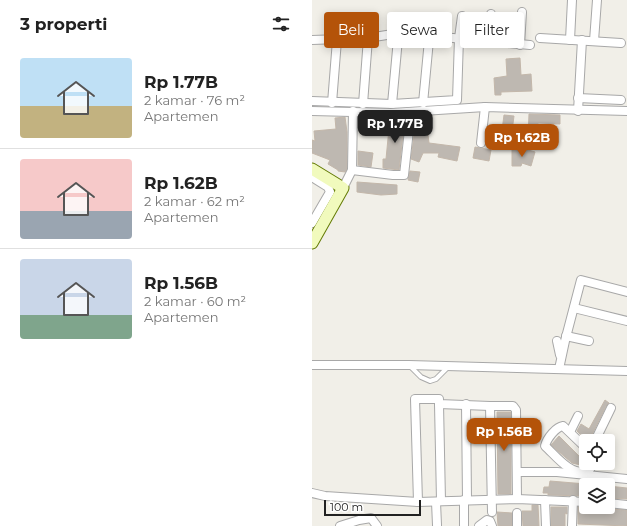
<!DOCTYPE html>
<html lang="id">
<meta charset="utf-8">
<style>
:root{--surface:#fff;--page:#f6f6f6;--text:#222;--muted:#767676;--line:#e0e0e0;--accent:#b45309}
body{margin:0;font-family:Montserrat,sans-serif;background:var(--page);color:var(--text);height:100vh;display:flex;flex-direction:column;font-size:15px;white-space:nowrap}
*{box-sizing:border-box;margin:0}
p{font-size:13px;color:var(--muted)}
.icon{flex:none;width:22px;height:22px;fill:none;stroke:currentColor;stroke-width:2;stroke-linecap:round;stroke-linejoin:round}
.map{position:relative;flex:1;overflow:hidden}
.drawer{display:flex;flex-direction:column;background:var(--surface);width:312px}
.drawer>*{flex:none}
.top-card{position:absolute;left:12px;top:12px;width:243px;height:36px;display:flex;gap:8px}
.buttons{position:absolute;left:267px;top:434px;display:grid;gap:8px}
.buttons a{display:grid;place-items:center;width:36px;height:36px;border-radius:4px;background:var(--surface);box-shadow:0 2px 10px #0003;font-size:20px}
.scale{position:absolute;left:12px;bottom:10px;width:97px;box-sizing:border-box;padding-left:4px;border:2px solid #212121;border-top:0;font-size:11px;line-height:14px;white-space:nowrap;color:#212121;-webkit-text-stroke:3px #fff;paint-order:stroke}
.price{position:absolute;translate:-50% -34px;padding:0 9px;border-radius:8px;background:var(--accent);color:#fff;font-size:13px;line-height:26px;filter:drop-shadow(0 1px 2px #0008)}
.price::after{content:'';position:absolute;left:50%;top:24px;width:12px;height:9px;margin-left:-6px;background:inherit;clip-path:polygon(0 0,100% 0,50% 100%)}
.price.selected{background:#222;color:#fff}
ul{padding:0;list-style:none}
li{display:flex;align-items:center;gap:12px;height:100px;padding:0 20px}
li+li{border-top:1px solid var(--line)}
li span{display:grid;place-items:center;flex:none;width:112px;height:80px;border-radius:4px;color:#555}
li>.icon{margin-inline-start:auto}
span .icon{width:48px;height:48px;fill:#fffc;stroke-width:1}
li b{font-size:17px}
h2{display:flex;justify-content:space-between;align-items:center;height:48px;padding:0 20px;font-size:17px}
.chip{padding:0 14px;border-radius:4px;background:var(--surface);box-shadow:0 2px 10px #0003;font-size:14px;line-height:36px}
.chip.selected{background:var(--accent);color:#fff}
main{display:flex;flex:1;min-height:0}
.map>svg:first-child{display:block}
.building{fill:#beb8b1;stroke:#c3b7aa}
.lines{fill:none;stroke-linecap:round;stroke-linejoin:round}
.lane-casing{stroke:#a8a8a8;stroke-width:6}
.street-casing{stroke:#a8a8a8;stroke-width:10}
.secondary-casing{stroke:#647b05;stroke-width:13}
.lane{stroke:#fff;stroke-width:4}
.street{stroke:#fff;stroke-width:8}
.secondary{stroke:#f1fabd;stroke-width:11}
</style>
<main>
<section class="drawer">
<h2>3 properti<svg class="icon" aria-label="filters" viewBox="0 0 24 24"><path d="M4 7h16M4 17h16"/><circle cx="9" cy="7" r="2"/><circle cx="15" cy="17" r="2"/></svg></h2>
<ul>
<li><span style="background:linear-gradient(#bfe0f5 60%,#c2b280 0)"><svg class="icon" aria-label="home" viewBox="0 0 24 24"><path d="M3 11l9-7 9 7M6 9v11h12V9"/></svg></span><div><b>Rp 1.77B</b><p>2 kamar · 76 m²</p><p>Apartemen</p></div></li>
<li><span style="background:linear-gradient(#f6c9c9 65%,#9aa5b1 0)"><svg class="icon" aria-label="home" viewBox="0 0 24 24"><path d="M3 11l9-7 9 7M6 9v11h12V9"/></svg></span><div><b>Rp 1.62B</b><p>2 kamar · 62 m²</p><p>Apartemen</p></div></li>
<li><span style="background:linear-gradient(#c9d6e8 70%,#7fa58c 0)"><svg class="icon" aria-label="home" viewBox="0 0 24 24"><path d="M3 11l9-7 9 7M6 9v11h12V9"/></svg></span><div><b>Rp 1.56B</b><p>2 kamar · 60 m²</p><p>Apartemen</p></div></li>
</ul>
</section>
<div class="map">
<svg width="315" height="526" viewBox="0 0 315 526">
<rect width="100%" height="100%" fill="#f1efe8"/>
<g class="building">
<path d="M208,58L209,75L219,74L220,91L189,92V95H183L182,78L195,76L194,59Z"/>
<path d="M217,114L248,115V124L226,123L225,140L216,139Z"/>
<path d="M192,115L202,116L199,139L189,138Z"/>
<path d="M33,117L35,132V169L33,172L26,171V170L16,164L18,160L0,153V140L3,141L2,131L24,129L23,118Z"/>
<rect x="50" y="118" width="8" height="14"/>
<path d="M78,118H93L87,170L71,168V159H74Z"/>
<path d="M115,127L117,143L148,147L145,161L126,157L127,153H111L107,162L99,159L103,128Z"/>
<path d="M163,147L179,150L177,161L161,158Z"/>
<path d="M200,150H216L223,152L219,166L210,163L209,166H200Z"/>
<path d="M46,151L61,153L59,167L46,165Z"/>
<path d="M98,171L108,172L106,182L96,180Z"/>
<path d="M45,182L85,185V194L69,195L45,192Z"/>
<path d="M293,400L297,403L294,406L277,441H275L265,431L269,424L277,429Z"/>
<path d="M185,412H199V494H186Z"/>
<path d="M247,436L275,464L273,466L260,463L239,445Z"/>
<path d="M238,481L274,484V496L236,495V493H231L232,487H237Z"/>
<path d="M296,486L315,488V499L296,498Z"/>
<path d="M220,505H226L227,526H211L210,511H220Z"/>
<path d="M239,507H255V514L253,513V526H239Z"/>
<path d="M266,507L293,511H296V509L315,510V526L266,524Z"/>
<path d="M185,512L200,513V526H186Z"/>
</g>
<g class="lines">
<g class="lane-casing">
<path id="lane" d="M98,366L109,377L118,381L124,379L136,367"/>
</g>
<g class="street-casing">
<g id="street">
<path d="M228,38L309,43"/>
<path d="M0,40L56,38L87,33L218,45"/>
<path d="M258,40L260,0"/>
<path d="M178,41L179,14"/>
<path d="M282,41L285,0"/>
<path d="M208,45L210,12"/>
<path d="M266,98L309,100"/>
<path d="M0,101L80,104L145,100L147,38L150,16"/>
<path d="M20,103L25,40"/>
<path d="M111,103L119,19"/>
<path d="M51,104L56,38"/>
<path d="M80,104L88,17"/>
<path d="M0,111L79,113L173,107L315,111"/>
<path d="M266,111L270,40"/>
<path d="M169,143L173,107"/>
<path d="M40,170L81,175H92L99,112"/>
<path d="M0,177L16,187L18,192L0,223"/>
<path d="M31,188L40,170L41,111"/>
<path d="M262,308L315,321"/>
<path d="M254,336L277,341"/>
<path d="M245,341L248,355"/>
<path d="M0,365H97L315,371"/>
<path d="M247,369L253,341L269,280L315,292"/>
<path d="M127,404L129,501"/>
<path d="M154,404L155,500"/>
<path d="M258,432L266,416"/>
<path d="M283,441L299,408"/>
<path d="M274,448L251,426C244,427 235,438 233,446C245,457 257,474 274,472"/>
<path d="M206,472H245L315,479"/>
<path d="M274,475L282,463"/>
<path d="M0,493L13,496L106,502L205,499L274,502"/>
<path d="M152,500V525"/>
<path d="M233,500L234,526"/>
<path d="M106,502L103,399H127V404L178,406"/>
<path d="M124,502L125,525"/>
<path d="M296,503L315,505"/>
<path d="M180,512L178,406H201L204,410L205,499"/>
<path d="M205,513V526"/>
<path d="M28,526L47,520L59,518L65,526"/>
<path d="M167,526L175,520L178,521L180,526"/>
<path d="M260,526L261,500"/>
</g>
</g>
<g class="secondary-casing">
<path id="secondary" d="M0,169L31,188L0,243"/>
</g>
<use href="#lane" class="lane"/>
<use href="#street" class="street"/>
<use href="#secondary" class="secondary"/>
</g>
</svg>
<div class="buttons">
<a><svg class="icon" aria-label="locate" viewBox="0 0 24 24"><circle cx="12" cy="12" r="6"/><path d="M12 2v4M12 18v4M2 12h4M18 12h4"/></svg></a>
<a><svg class="icon" aria-label="layers" viewBox="0 0 24 24"><path d="M12 4l9 5-9 5-9-5zM3 14l9 5 9-5"/></svg></a>
</div>
<div class="scale">100 m</div>
<b class="price selected" style="left:83px;top:144px">Rp 1.77B</b>
<b class="price" style="left:210px;top:158px">Rp 1.62B</b>
<b class="price" style="left:192px;top:452px">Rp 1.56B</b>
<div class="top-card">
<a class="chip selected">Beli</a>
<a class="chip">Sewa</a>
<a class="chip">Filter</a>
</div>
</div>
</main>
